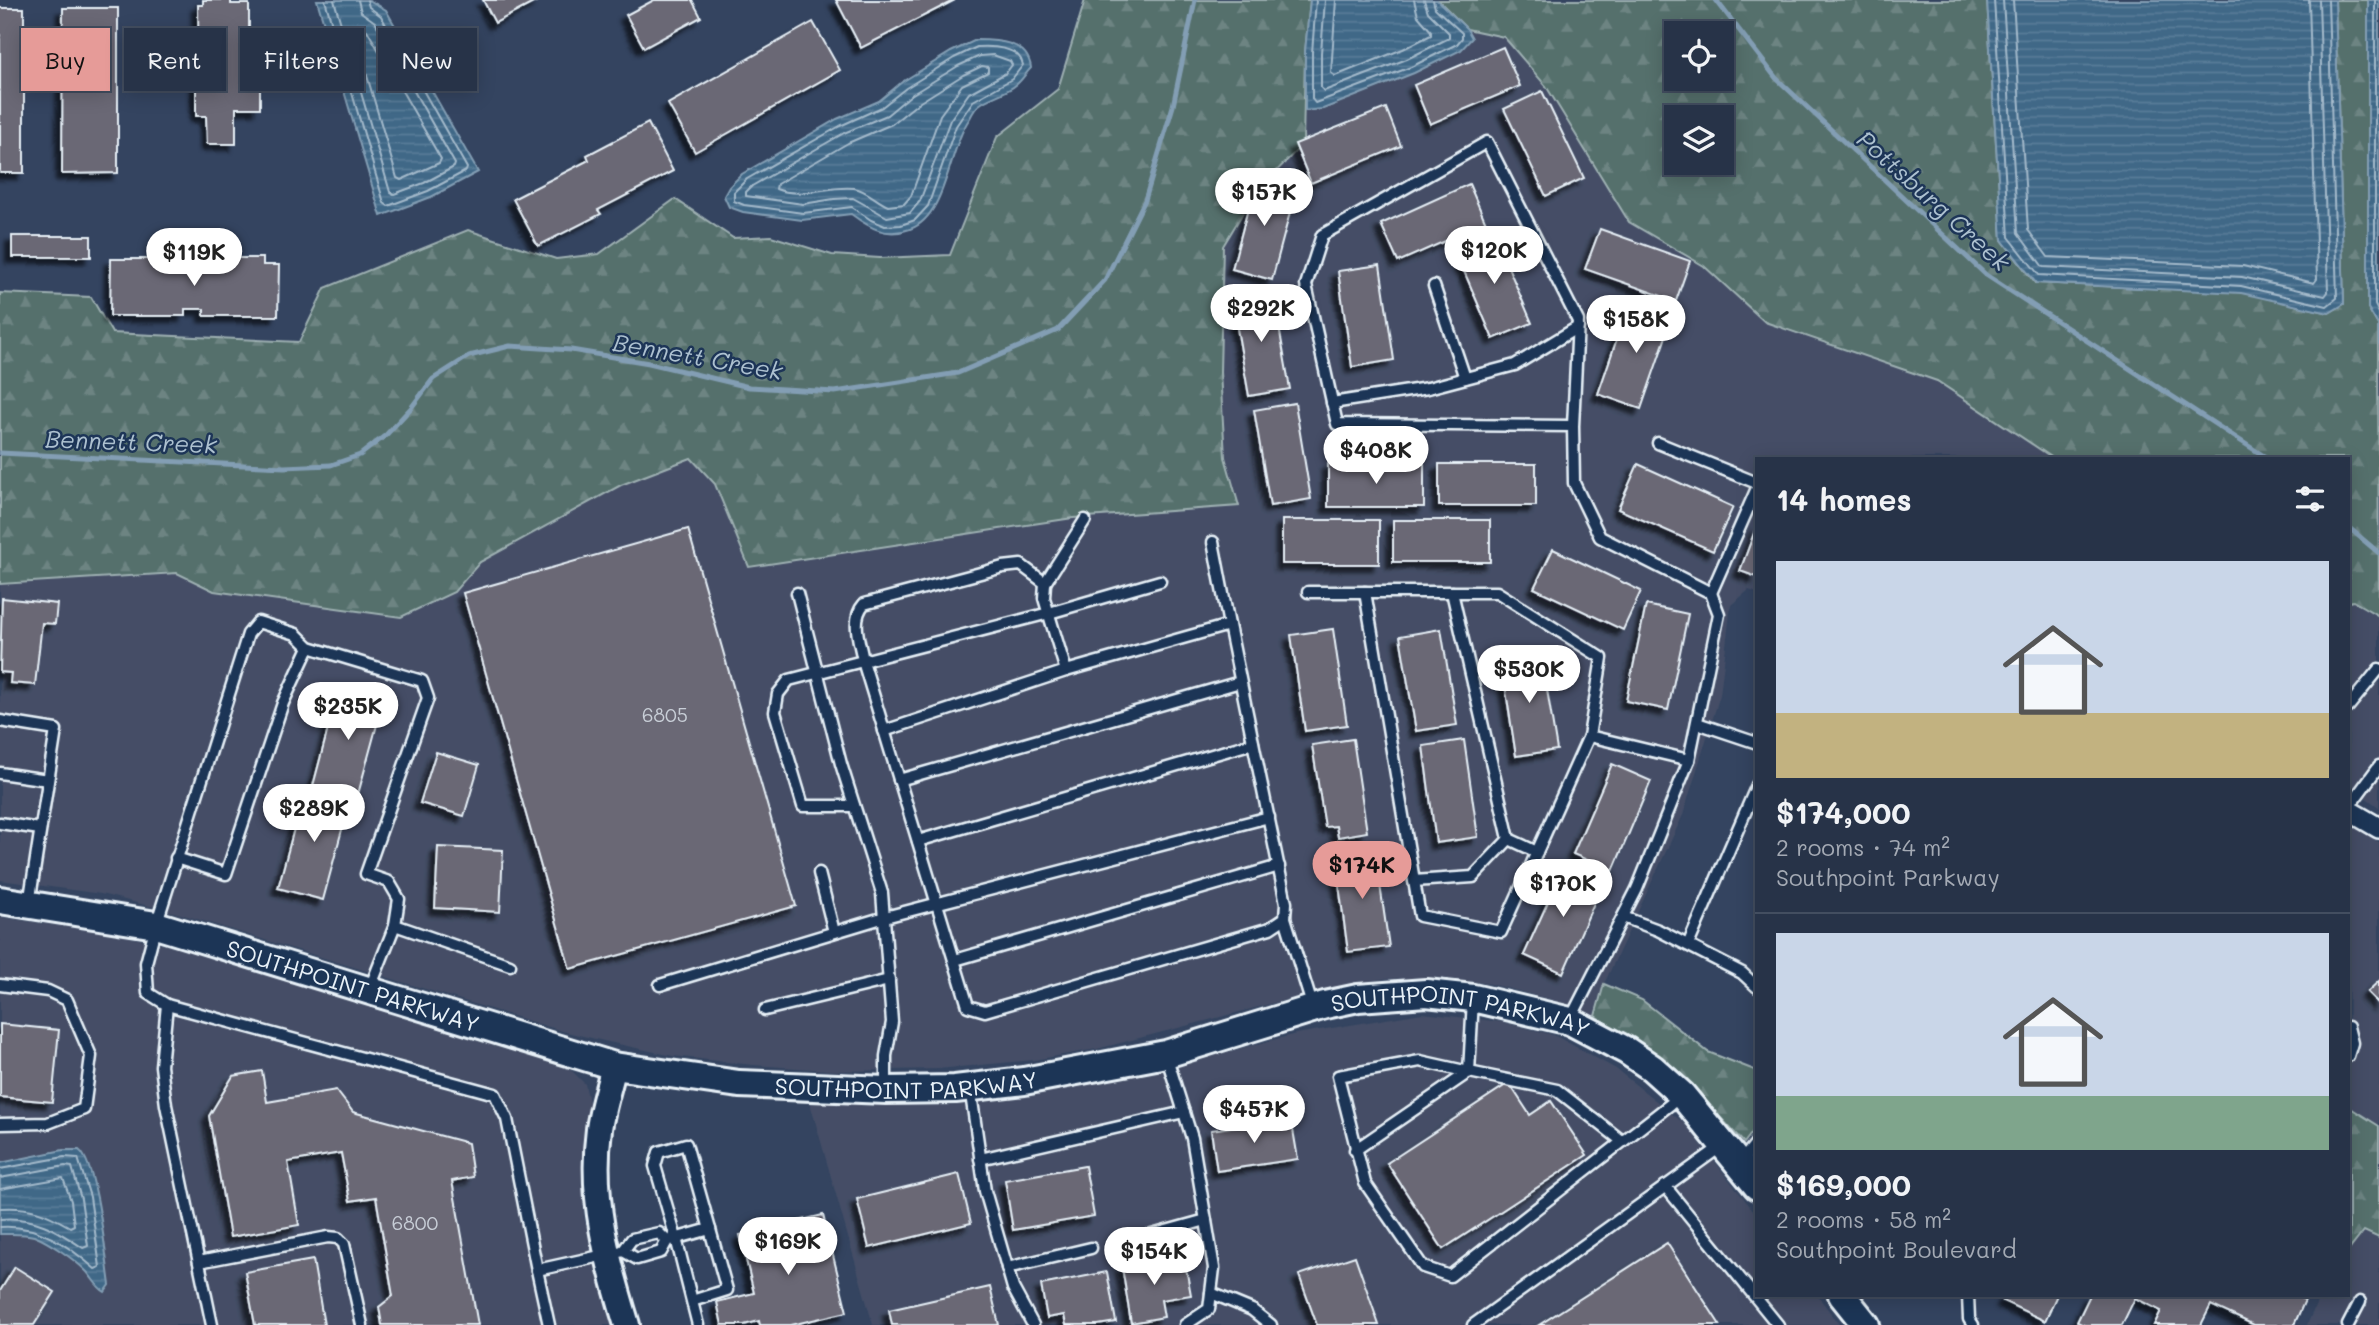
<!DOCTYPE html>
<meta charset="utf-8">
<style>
:root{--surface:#273348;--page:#333f52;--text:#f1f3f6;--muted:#a4aab4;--line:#434e60;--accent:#e69b98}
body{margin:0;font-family:Mali,sans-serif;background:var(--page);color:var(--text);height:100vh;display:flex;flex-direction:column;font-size:26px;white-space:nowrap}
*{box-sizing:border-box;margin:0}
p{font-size:23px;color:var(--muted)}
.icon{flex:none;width:38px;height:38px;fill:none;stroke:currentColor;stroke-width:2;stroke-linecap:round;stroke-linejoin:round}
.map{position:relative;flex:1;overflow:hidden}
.side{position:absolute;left:1755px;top:457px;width:595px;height:840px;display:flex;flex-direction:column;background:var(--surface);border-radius:0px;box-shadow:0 4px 18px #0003,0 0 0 2px var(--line)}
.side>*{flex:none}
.hud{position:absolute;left:21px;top:28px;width:665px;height:63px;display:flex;gap:14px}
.buttons{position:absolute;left:1664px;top:21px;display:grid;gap:14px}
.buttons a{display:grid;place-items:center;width:70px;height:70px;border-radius:0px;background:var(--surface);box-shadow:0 4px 18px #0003,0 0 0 2px var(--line);font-size:35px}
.price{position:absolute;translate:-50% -60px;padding:0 16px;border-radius:24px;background:#fff;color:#222;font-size:23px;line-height:46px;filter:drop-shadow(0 2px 4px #0008)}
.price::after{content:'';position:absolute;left:50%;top:42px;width:21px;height:16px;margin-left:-10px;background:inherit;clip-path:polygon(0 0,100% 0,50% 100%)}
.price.selected{background:var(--accent);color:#111}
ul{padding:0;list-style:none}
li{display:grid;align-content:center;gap:14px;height:371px;padding:0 21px}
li+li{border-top:2px solid var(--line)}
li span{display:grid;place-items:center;height:217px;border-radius:0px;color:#555}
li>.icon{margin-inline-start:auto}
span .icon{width:126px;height:126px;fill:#fffc;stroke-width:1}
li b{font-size:30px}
h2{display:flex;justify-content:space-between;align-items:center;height:84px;padding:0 21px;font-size:30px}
.pill{padding:0 24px;border-radius:0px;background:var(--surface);box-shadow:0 4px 18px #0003,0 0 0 2px var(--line);font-size:24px;line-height:63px}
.pill.selected{background:var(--accent);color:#111}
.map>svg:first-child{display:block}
.built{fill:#444e66}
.forest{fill:url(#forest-firs);stroke:#9eb0b2;stroke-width:2;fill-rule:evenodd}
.water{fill:url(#water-rules);stroke:#839eb4;stroke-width:2}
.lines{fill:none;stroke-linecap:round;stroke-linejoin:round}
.shore{stroke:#a4bacb;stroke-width:2}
.stream{stroke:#839eb4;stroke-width:5}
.building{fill:#6a6774;stroke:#e8f1f8;stroke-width:2;filter:url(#shadow)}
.service-casing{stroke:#e8f1f8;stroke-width:15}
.minor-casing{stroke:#e8f1f8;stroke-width:24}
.tertiary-casing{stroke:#e8f1f8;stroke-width:30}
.secondary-casing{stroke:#e8f1f8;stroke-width:32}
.service{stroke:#1d3557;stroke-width:10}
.minor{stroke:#1d3557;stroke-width:19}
.tertiary{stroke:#1d3557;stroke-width:24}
.secondary{stroke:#1d3557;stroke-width:26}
.labels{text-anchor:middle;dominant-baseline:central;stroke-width:5;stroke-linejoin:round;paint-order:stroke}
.number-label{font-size:19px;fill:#c8ced7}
.street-label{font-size:23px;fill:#e8f1f8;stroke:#1d3557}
.water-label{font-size:24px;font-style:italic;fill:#adc1d0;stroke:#1d3557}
</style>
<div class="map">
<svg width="2379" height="1325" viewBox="0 0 2379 1325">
<defs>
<pattern id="forest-firs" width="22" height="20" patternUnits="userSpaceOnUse" patternTransform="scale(1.75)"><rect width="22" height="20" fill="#546f6c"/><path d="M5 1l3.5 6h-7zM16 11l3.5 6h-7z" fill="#6d8482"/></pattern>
<pattern id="water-rules" width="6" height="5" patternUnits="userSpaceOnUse" patternTransform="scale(1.75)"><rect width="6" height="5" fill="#3f6787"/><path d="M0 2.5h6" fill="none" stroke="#5b7d99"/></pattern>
<filter id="shadow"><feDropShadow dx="-6" dy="6" stdDeviation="2" flood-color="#0009"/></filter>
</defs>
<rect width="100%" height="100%" fill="#344460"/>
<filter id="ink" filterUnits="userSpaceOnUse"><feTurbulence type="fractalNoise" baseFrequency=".0143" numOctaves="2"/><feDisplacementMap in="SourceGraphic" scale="14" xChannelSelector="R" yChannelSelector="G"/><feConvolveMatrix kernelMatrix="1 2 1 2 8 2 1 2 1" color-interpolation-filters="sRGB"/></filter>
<g filter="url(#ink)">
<g class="built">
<path d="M1467,29L1504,37L1546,86L1629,222L1704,266L1765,322L1937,381L2053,458H1757V593L1749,590L1731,605L1720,695L1683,815L1604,984L1595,1016L1552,1000L1491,984L1439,978L1383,979L1340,986L1097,1049L1034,1060L938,1069L839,1071L753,1065L673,1056L604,1041L562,1031L177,913L101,894L0,880V584L177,573L214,591L454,592L480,562L621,485L691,458L715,484L749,567L1073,518L1239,506L1225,457L1220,372L1223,246L1255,193L1303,144L1305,111L1323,109L1414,73L1461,50L1472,38Z"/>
<path d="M2353,600L2379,616V807L2349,786L2348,602Z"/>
<path d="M2348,823L2379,842V1126L2349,1107Z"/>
<path d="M0,917L115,934L171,946L554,1062L572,1071L585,1084L589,1102L582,1166L584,1218L615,1325H0V1234L15,1233L34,1236L72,1259L88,1272L100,1289L92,1178L88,1162L63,1150L0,1163Z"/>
<path d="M1422,1013L1503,1022L1554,1035L1616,1069L1685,1124L1757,1215V1295H1817L1840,1325H873L810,1103L943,1102L1052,1090L1150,1072L1296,1034Z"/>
<path d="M2364,1231L2379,1238V1325H2307L2320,1295H2348L2349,1250Z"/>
</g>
<g class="forest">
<path d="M1085,0H1310L1305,52L1303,144L1255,193L1223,246L1220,372L1225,457L1239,506L1073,518L749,567L715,484L691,458L621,485L480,562L454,592L401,617L214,591L177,573L0,584V293L91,297L112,333L299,342L325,288L468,230L556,259L599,254L675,199L733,238L771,236L832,255L880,258L950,255L997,137L1058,89Z"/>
<path d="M1438,0H1987L2002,240L2035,283L2241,292L2329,313L2344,304L2335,0H2368V308L2378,325L2379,616L2353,601L2349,602L2348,458H2053L1937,381L1765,322L1704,266L1629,222L1546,86L1504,37L1467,29ZM1676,33H1722V79H1676ZM1676,117H1722V163H1676Z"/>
<path d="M1604,984L1642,1000L1708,1052L1757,1071V1126L1744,1143L1676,1069L1595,1016Z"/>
<path d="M2349,1107L2379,1126V1238L2364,1231L2349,1250Z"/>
</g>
<g class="water">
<path d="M317,0H369L386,10L478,172L431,197L381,216Z"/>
<path d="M1310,0H1437L1467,29L1472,38L1461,50L1414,73L1323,109L1305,111V52Z"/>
<path d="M1987,0H2335L2344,304L2329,313L2241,293L2036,283L2002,240Z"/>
<path d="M2368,0H2379V345L2378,325L2368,308Z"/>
<path d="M976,40C997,40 1028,41 1031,68C1026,73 1022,80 1017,84C1006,94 988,97 979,105C975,108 972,114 970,118C948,149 947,216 910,229C886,238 870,228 851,214L802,220L743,212L729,207L724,196L729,187L742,174L837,119L879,101L902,82L951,52Z"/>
<path d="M63,1150H79C97,1163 106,1259 110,1285L105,1292C96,1287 93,1278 86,1271C74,1259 49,1242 34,1236C24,1233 11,1234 0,1234V1163Z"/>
</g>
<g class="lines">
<g class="shore">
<path d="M325,0L384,203L388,206L428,191L466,171L467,168L381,16L369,7L367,0"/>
<path d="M334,0L390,192L394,194L424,183L454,167L455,164L375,22L361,12L358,0"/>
<path d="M1316,0L1312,53V99L1315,103L1411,67L1457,44L1462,38V33L1435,8L1433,0"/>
<path d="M1325,0L1321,53V88L1324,91L1407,59L1449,38V33L1428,12L1424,0"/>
<path d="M1336,0L1331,73L1335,76L1403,49L1431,35V31L1418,16L1414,0"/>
<path d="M1994,0L2009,237L2039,275L2241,286L2327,306L2337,298L2328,0"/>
<path d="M2003,0L2018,233L2043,267L2242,277L2325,296L2328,292L2319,0"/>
<path d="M2013,0L2028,230L2048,257L2243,266L2314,283L2317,279L2309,0"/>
<path d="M2375,0V305L2379,313"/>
<path d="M354,24H358L367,30L441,159L439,163L401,180L397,178L353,28Z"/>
<path d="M977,47C992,46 1020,47 1023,65L1012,79L973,101L956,126L928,206L915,220L901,225L885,226L871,220L852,207L803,213L744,205L734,201V192L747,179L840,126L882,107L906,88L954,58Z"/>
<path d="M980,56L993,55L1010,61L1012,65L1006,73L969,93L950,120L920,201L910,213L887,217L853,198L834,199L803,204L746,196V192L752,186L844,133L887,115L911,95L958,66Z"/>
<path d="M982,66L988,67V72L962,85L940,115L911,196L904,204L888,206C876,201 867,190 854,188C827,185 802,199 776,189L777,184L848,143L892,124L917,104L963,75Z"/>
<path d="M0,1169L64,1157L78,1158L90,1197L100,1267L95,1269C68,1245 38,1224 0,1227"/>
<path d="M0,1178L65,1166L72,1167L81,1199L88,1246L83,1248C55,1229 35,1216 0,1219"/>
<path d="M0,1189L63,1178L71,1201L74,1225L70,1227C44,1212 30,1206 0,1208"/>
</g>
<g class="stream">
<path d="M1716,0L1776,78L1986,275L2267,458"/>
<path d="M0,453L284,467L331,465L360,455L386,435L411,408L433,379L469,356L510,346L571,350L649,363L749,387L835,392L958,373L1058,330L1105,280L1145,200L1173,106L1195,0"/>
<path d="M2348,527L2379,553"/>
</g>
</g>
<g class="building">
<path d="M203,0H231V4H249V40H242V76H260V108H236V144H207L206,116H196V76H199L198,5H203Z"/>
<path d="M483,0H539L495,23Z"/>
<path d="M654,0H692L701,17L644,48L626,15Z"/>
<path d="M836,0H955L861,48Z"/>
<rect x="0" y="8" width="24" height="165"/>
<path d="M63,8H118V173L62,174Z"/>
<path d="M813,22L840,70L695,152L668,104Z"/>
<path d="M1503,47L1520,86L1430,124L1414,85Z"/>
<path d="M1542,91L1584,178L1546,196L1504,109Z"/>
<path d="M1386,108L1401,146L1311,183L1295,144Z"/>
<path d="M648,123L673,171L598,210L601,214L538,246L513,199L589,160L587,155Z"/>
<path d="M1257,175L1297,186L1272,280L1232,269Z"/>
<path d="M1469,184L1486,223L1398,262L1381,224Z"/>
<path d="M1600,229L1690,261L1676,301L1585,269Z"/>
<path d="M1494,234L1532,323L1493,339L1455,250Z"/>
<rect x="12" y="236" width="79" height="21"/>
<path d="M205,258H263V265H279L278,316H204V309H185V316H110L111,259H183V267H205Z"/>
<path d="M1380,265L1394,360L1352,367L1338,271Z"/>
<path d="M1273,293L1290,389L1249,396L1232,300Z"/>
<path d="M1630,301L1673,316L1641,409L1598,394Z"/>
<path d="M1295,403L1311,499L1270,506L1254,410Z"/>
<rect x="1328" y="464" width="96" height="43"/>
<rect x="1439" y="464" width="97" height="42"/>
<path d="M1638,464L1733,507L1713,551L1618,509Z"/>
<rect x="1282" y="520" width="97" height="44"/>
<rect x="1393" y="520" width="97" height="42"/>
<path d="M1757,525V577L1740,571Z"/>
<path d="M688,529L796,906L570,969L463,593Z"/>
<path d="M1553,549L1641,591L1623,630L1534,588Z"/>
<path d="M2,598L57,604L55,624L42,623L35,685L10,683L11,673L0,672Z"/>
<path d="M1646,605L1688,614L1668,710L1626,701Z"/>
<path d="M1333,629L1347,725L1305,731L1291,635Z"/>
<path d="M1441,629L1457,725L1416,731L1400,636Z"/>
<path d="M1541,653L1557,750L1516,756L1501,659Z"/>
<path d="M339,687L384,699L357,798L313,786Z"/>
<path d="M1353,739L1367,832L1338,837L1336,826L1325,827L1312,745Z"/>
<path d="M1464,740L1478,837L1436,843L1423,746Z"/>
<path d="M436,752L479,765L464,816L420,803Z"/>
<path d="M1612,764L1651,781L1613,871L1573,854Z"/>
<path d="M305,788L350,800L323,900L278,888Z"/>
<path d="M438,847L503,850L500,912L435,908Z"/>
<path d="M1375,850L1389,947L1348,952L1335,855Z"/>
<path d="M1564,866L1603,883L1563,973L1524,955Z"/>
<path d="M2379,981V1004L2367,992Z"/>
<path d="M0,1024L59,1030L52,1102L0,1097Z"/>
<path d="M262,1071L267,1102L336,1090L353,1112L468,1143L473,1177L452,1181L478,1325H382L379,1307L393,1296L376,1197L350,1201L341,1153L288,1162L299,1225L230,1237L209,1116L233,1076Z"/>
<path d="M1509,1083L1530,1115L1551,1101L1587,1155L1443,1249L1387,1163Z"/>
<path d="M1291,1118L1298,1159L1217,1171L1211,1130Z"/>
<path d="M1085,1166L1094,1216L1013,1230L1005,1180Z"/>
<path d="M959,1174L971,1223L869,1248L857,1199Z"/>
<path d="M823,1215L847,1312L791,1325H760L759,1321L744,1325H722L717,1302L754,1293L740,1235Z"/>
<path d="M1667,1243L1720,1325H1539Z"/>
<path d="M1355,1256L1379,1325H1317L1299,1275Z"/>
<path d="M1184,1257L1191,1295L1161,1300L1164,1317L1131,1323L1122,1267Z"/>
<path d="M313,1260L324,1325H255L245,1272Z"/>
<path d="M15,1267L55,1292L34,1325H0V1291Z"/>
<path d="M1107,1272L1116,1322L1098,1325H1066L1064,1315L1047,1318L1041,1285Z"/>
<path d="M990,1287L999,1325H892L889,1310Z"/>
<path d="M2006,1295H2057L2045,1321L2003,1301Z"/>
<path d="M2090,1295H2293L2305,1300L2294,1325H2254L2211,1305L2201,1325H2154L2161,1311L2135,1298L2122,1325H2084L2077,1322Z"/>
</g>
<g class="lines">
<g class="service-casing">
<g id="service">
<path d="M1434,286L1465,378"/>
<path d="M1332,403L1428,388L1515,365L1578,327"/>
<path d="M1658,443L1757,483"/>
<path d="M1213,542L1229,625"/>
<path d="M1021,565L1045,583L1044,598L1066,671L1229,625L1286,903L1285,918L1270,928L985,1011L968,1006L863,661C860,642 850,620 864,604L1003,567Z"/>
<path d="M1045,583L1085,520"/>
<path d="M1308,592H1497L1602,658L1589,736L1689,760"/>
<path d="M1365,592L1420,916L1501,932L1589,736"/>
<path d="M1452,592L1509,839L1537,852"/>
<path d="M797,593L841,764L882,893L892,1022L886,1056V1090"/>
<path d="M1711,593L1757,488"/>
<path d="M2348,707L2379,669"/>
<path d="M0,721L56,730L29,904"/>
<path d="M1697,723L1757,743"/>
<path d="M884,731L1066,671"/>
<path d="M0,773L48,780"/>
<path d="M899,780L1240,682"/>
<path d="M854,806H803L775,712L778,694L789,680L1049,613L1160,581"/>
<path d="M2348,808L2379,766"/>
<path d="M0,823L40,829"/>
<path d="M918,841L1253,743"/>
<path d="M176,858L226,874L283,703L309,647"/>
<path d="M819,873L834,932"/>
<path d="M1414,881L1473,877L1509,839"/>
<path d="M1623,917L1658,930L1742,973L1757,987"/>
<path d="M1285,918L1313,1008"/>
<path d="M395,925L510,965"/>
<path d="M1688,945L1757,785"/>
<path d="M955,960L1279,866"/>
<path d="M0,985L48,991L67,1000L91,1056L84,1109L48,1123L0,1124"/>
<path d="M660,985L885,917L1269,817"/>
<path d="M1473,999L1469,1072L1420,1061L1338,1076L1365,1183L1423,1267L1450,1276L1681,1096"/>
<path d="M167,1005L495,1094L507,1119L537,1270"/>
<path d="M765,1010L889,980"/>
<path d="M1570,1020L1637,889L1689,760L1719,614L1711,593L1600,537L1574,483L1573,426L1578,321L1487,142L1322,235L1306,285L1337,424L1573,426"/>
<path d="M2348,1027L2352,1043L2348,1056"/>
<path d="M1166,1055L1192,1138L1214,1268L1209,1309L1185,1325"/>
<path d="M970,1087L985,1191L1013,1288L1033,1325"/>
<path d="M1355,1150L1469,1072L1557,1090L1622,1141"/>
<path d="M980,1159L1184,1112"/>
<path d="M1740,1163L1757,1142"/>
<path d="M1665,1186L1778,1325"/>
<path d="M1123,1243L1206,1220"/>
<path d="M623,1251L632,1239L659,1233L667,1241"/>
<path d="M199,1262L328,1237L338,1238L344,1244L362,1325"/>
<path d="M1007,1268L1091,1248"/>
<path d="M1211,1293L1252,1310L1271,1325"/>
<path d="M1968,1295L1969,1319L1973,1325"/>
<path d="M692,1301L727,1290L686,1144L659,1152L655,1166L676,1238L698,1325"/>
<path d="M212,1325L166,1105L161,1066L167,1005L148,993L146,963L156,925L248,634L258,622L296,634L309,647L422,681L428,698L366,874L389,882L399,899L395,925L370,988"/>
<path d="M549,1325L537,1270L623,1251L637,1259L661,1252L667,1241L710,1229"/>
<path d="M1473,1325L1723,1145"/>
<path d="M2348,1325L2360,1302"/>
</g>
</g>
<g class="minor-casing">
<path id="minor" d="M2348,810L2379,828"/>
</g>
<g class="tertiary-casing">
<path id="tertiary" d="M614,1066C609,1087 602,1108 599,1129C590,1198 607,1260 627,1325"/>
</g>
<g class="secondary-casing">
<g id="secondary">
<path id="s1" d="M0,900L156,925L614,1066L739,1084L886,1090L955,1089L1024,1081L1166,1054L1325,1005L1358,998L1426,993L1473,998L1570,1021L1627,1051L1652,1068L1682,1095L1757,1186"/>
<path d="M1842,1295L1866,1325"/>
</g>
</g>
<use href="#service" class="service"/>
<use href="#minor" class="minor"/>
<use href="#tertiary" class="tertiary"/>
<use href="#secondary" class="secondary"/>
</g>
</g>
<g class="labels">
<g class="number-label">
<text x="665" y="714">6805</text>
<text x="415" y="1222">6800</text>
</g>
<g class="street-label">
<text stroke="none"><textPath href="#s1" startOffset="364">SOUTHPOINT PARKWAY</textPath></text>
<text stroke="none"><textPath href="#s1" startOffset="1498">SOUTHPOINT PARKWAY</textPath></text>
<text stroke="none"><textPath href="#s1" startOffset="931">SOUTHPOINT PARKWAY</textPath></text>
</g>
<g class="water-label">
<text transform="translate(1934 200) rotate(42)">Pottsburg Creek</text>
<text transform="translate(698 356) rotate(10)">Bennett Creek</text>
<text transform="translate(131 441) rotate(2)">Bennett Creek</text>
</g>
</g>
</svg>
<div class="buttons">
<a><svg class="icon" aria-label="locate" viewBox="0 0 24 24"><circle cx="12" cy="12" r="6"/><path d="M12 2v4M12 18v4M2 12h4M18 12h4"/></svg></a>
<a><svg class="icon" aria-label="layers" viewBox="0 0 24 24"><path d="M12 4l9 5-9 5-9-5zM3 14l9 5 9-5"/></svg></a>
</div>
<b class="price" style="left:1264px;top:228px">$157K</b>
<b class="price" style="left:1494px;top:286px">$120K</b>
<b class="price" style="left:194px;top:288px">$119K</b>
<b class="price" style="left:1261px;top:344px">$292K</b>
<b class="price" style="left:1636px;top:355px">$158K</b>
<b class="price" style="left:1376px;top:486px">$408K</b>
<b class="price" style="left:1529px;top:705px">$530K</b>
<b class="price" style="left:348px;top:742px">$235K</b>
<b class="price" style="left:314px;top:844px">$289K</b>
<b class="price selected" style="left:1362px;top:901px">$174K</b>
<b class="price" style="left:1563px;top:919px">$170K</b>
<b class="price" style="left:1254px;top:1145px">$457K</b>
<b class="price" style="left:788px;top:1277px">$169K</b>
<b class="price" style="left:1154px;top:1287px">$154K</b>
<div class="hud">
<a class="pill selected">Buy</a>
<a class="pill">Rent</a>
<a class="pill">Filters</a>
<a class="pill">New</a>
</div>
<section class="side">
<h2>14 homes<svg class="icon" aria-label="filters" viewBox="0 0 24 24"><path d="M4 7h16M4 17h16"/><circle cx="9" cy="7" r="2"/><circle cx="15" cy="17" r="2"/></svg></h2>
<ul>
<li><span style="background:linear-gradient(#c9d6e8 70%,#c2b280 0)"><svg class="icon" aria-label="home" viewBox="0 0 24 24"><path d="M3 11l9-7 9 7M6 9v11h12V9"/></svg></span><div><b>$174,000</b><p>2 rooms · 74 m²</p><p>Southpoint Parkway</p></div></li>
<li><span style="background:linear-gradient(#c9d6e8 75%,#7fa58c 0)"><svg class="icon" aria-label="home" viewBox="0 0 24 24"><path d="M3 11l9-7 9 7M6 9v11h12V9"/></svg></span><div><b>$169,000</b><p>2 rooms · 58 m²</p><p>Southpoint Boulevard</p></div></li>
</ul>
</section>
</div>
